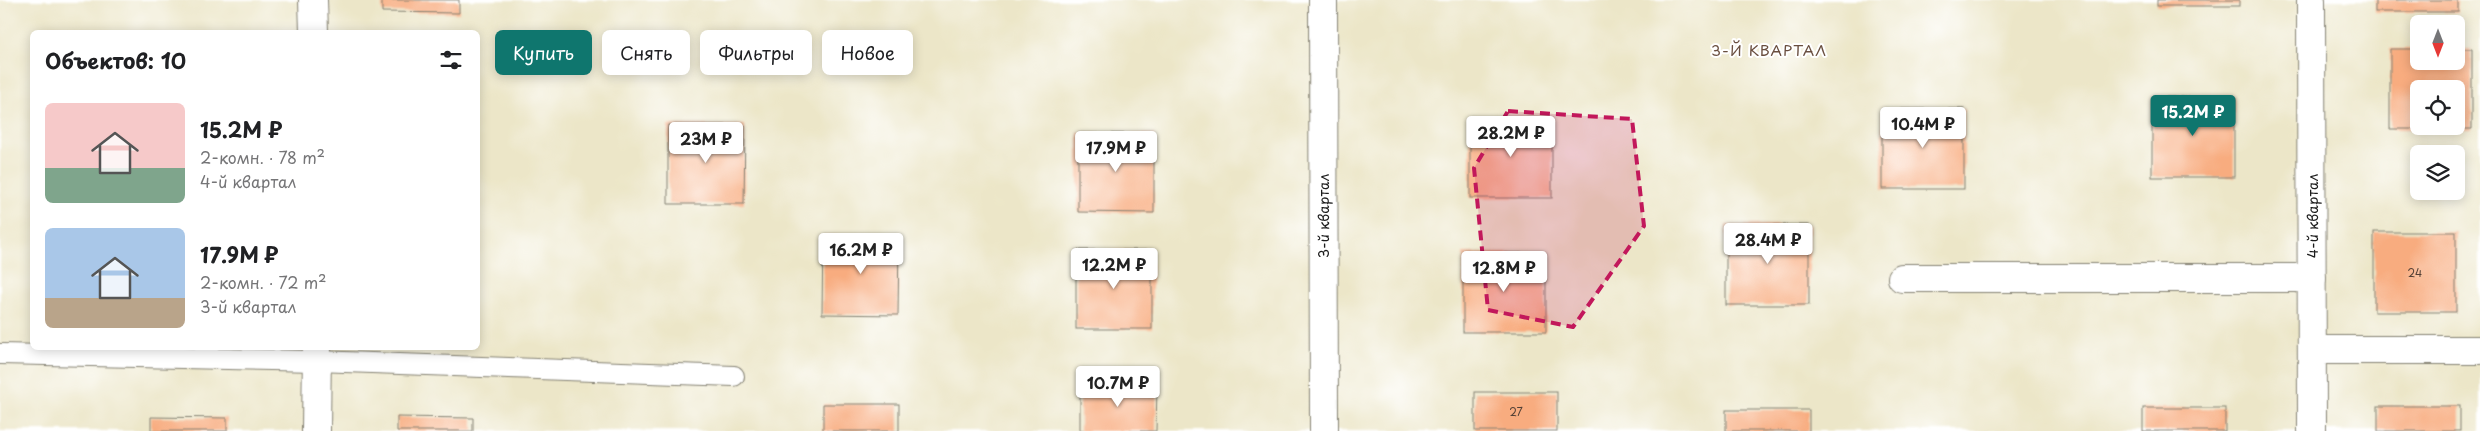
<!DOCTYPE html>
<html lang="ru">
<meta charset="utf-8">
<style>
:root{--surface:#fff;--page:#f6f6f6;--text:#202124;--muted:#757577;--accent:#0f766e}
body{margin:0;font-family:"Playpen Sans",sans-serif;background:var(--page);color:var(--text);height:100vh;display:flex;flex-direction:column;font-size:19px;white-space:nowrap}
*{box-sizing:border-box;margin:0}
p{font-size:16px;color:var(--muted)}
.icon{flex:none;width:28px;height:28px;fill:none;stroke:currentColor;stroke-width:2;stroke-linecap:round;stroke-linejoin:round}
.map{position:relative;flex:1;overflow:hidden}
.drawer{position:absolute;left:30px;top:30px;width:450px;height:320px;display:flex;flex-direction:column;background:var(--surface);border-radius:8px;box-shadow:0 2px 12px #0003}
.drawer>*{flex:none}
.hud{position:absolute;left:495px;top:30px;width:475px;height:45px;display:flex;gap:10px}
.needle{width:32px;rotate:180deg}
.controls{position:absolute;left:2410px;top:15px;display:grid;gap:10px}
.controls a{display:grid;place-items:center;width:55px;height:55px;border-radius:8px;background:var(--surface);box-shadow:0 2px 12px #0003;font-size:25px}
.price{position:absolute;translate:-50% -42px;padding:0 11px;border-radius:5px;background:#fff;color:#222;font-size:16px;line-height:32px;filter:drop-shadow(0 1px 2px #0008)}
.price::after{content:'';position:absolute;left:50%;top:30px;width:15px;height:11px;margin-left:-8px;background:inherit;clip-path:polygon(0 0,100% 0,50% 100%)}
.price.selected{background:var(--accent);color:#fff}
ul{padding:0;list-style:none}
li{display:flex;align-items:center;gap:15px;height:125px;padding:0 15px}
li span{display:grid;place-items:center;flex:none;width:140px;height:100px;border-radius:8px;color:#555}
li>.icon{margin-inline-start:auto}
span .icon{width:60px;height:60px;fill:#fffc;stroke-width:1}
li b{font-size:21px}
h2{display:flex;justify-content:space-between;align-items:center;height:60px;padding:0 15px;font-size:21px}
.tag{padding:0 18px;border-radius:8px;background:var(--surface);box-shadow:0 2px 12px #0003;font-size:18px;line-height:45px}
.tag.selected{background:var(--accent);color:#fff}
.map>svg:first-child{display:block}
.building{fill:#f8ac7f;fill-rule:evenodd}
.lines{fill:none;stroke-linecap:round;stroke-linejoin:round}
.service-casing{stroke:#848172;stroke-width:22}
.minor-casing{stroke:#848172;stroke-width:30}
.service{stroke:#fff;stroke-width:20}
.minor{stroke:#fff;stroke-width:28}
.marked{fill:#c2185b;fill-opacity:0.2;stroke:#c2185b;stroke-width:4;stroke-dasharray:10 6;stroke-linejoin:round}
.labels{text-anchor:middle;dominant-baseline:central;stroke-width:4;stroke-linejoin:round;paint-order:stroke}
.number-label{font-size:11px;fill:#534035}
.street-label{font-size:14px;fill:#1c1c1c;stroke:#fff}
.neighbourhood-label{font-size:15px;letter-spacing:1px;fill:#694e3f;stroke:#fff}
</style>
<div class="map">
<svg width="2480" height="431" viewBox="0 0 2480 431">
<rect width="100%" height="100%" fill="#fff"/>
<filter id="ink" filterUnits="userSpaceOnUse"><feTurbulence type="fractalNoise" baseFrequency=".02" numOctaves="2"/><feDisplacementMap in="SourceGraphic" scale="10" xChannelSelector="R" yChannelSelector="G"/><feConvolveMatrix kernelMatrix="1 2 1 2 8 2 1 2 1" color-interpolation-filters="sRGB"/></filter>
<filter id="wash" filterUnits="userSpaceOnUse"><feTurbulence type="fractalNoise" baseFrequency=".0096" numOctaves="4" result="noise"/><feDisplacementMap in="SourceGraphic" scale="20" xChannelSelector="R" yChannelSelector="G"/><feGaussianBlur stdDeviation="1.12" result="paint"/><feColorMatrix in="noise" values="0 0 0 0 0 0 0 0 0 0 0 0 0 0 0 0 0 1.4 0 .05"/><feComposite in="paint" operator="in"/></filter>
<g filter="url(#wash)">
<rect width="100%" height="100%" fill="#ece6c8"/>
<g id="blocks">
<g class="building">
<path d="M382,0H459V13L382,12Z"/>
<rect x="2157" y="0" width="82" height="6"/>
<rect x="2375" y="0" width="83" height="12"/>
<path d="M2390,49H2419V61H2456V49H2472V129H2390ZM2419,89H2456V126H2419Z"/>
<rect x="2152" y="97" width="82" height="80"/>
<rect x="1882" y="109" width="82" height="80"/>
<rect x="1470" y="118" width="82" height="80"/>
<path d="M668,125H745L744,204H668Z"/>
<path d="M1078,133L1154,134V213L1078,212Z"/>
<rect x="1726" y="225" width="83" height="80"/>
<rect x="2374" y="232" width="82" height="80"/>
<path d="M823,235L899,236L898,315L822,314Z"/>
<rect x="1076" y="250" width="76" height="79"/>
<rect x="1463" y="253" width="83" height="79"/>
<path d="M1080,386H1157L1156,431H1080Z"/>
<rect x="1475" y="392" width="82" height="39"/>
<rect x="823" y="404" width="76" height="27"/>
<rect x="2378" y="406" width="82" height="25"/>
<rect x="2143" y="408" width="82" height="23"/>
<rect x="1726" y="410" width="83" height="21"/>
<path d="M151,417L227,418V431H151Z"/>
<path d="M397,417L473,418V431H397Z"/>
</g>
</g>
</g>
<g filter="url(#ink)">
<use href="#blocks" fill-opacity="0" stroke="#848172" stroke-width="1"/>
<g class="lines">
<g class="service-casing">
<path id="service" d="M0,354L317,361L734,376"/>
</g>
<g class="minor-casing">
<g id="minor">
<path d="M313,0L314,32"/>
<path d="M1323,0L1324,431"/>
<path d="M2311,0L2312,431"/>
<path d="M1902,278H2312"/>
<path d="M2312,350H2480"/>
<path d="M316,431L317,348"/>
</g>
</g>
<use href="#service" class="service"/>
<use href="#minor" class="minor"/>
</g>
</g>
<path class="marked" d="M1508,111L1632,119L1644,226L1573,327L1488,310L1474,168Z"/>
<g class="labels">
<g class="number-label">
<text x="2415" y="272">24</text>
<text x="1516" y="411">27</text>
</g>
<g class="street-label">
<text transform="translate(1323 216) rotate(-90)">3-й квартал</text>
<text transform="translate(2312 216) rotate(-90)">4-й квартал</text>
</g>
<g class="neighbourhood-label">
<text x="1769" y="49">3-Й КВАРТАЛ</text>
</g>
</g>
</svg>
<div class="controls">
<a><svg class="needle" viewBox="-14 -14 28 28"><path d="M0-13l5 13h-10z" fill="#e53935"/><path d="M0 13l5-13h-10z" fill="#757577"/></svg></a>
<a><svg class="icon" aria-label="locate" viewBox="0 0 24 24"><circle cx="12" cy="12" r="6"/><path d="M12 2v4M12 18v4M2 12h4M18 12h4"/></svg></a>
<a><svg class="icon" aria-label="layers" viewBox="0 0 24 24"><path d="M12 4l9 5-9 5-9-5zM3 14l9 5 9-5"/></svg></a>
</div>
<b class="price selected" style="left:2193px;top:137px">15.2M ₽</b>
<b class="price" style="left:1923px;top:149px">10.4M ₽</b>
<b class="price" style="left:1511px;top:158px">28.2M ₽</b>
<b class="price" style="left:706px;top:164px">23M ₽</b>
<b class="price" style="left:1116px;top:173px">17.9M ₽</b>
<b class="price" style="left:1768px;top:265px">28.4M ₽</b>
<b class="price" style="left:861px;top:275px">16.2M ₽</b>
<b class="price" style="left:1114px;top:290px">12.2M ₽</b>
<b class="price" style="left:1504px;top:293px">12.8M ₽</b>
<b class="price" style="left:1118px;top:408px">10.7M ₽</b>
<div class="hud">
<a class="tag selected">Купить</a>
<a class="tag">Снять</a>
<a class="tag">Фильтры</a>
<a class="tag">Новое</a>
</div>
<section class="drawer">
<h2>Объектов: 10<svg class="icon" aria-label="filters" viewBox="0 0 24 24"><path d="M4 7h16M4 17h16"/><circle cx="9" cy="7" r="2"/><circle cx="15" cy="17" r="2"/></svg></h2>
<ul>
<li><span style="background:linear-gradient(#f6c9c9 65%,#7fa58c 0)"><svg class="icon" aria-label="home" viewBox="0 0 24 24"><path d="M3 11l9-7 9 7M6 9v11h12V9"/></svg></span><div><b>15.2M ₽</b><p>2-комн. · 78 m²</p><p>4-й квартал</p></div></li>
<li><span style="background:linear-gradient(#a9c7e8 70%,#b9a48a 0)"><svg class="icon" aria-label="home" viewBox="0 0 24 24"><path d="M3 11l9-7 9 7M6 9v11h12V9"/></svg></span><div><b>17.9M ₽</b><p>2-комн. · 72 m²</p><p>3-й квартал</p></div></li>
</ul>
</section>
</div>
